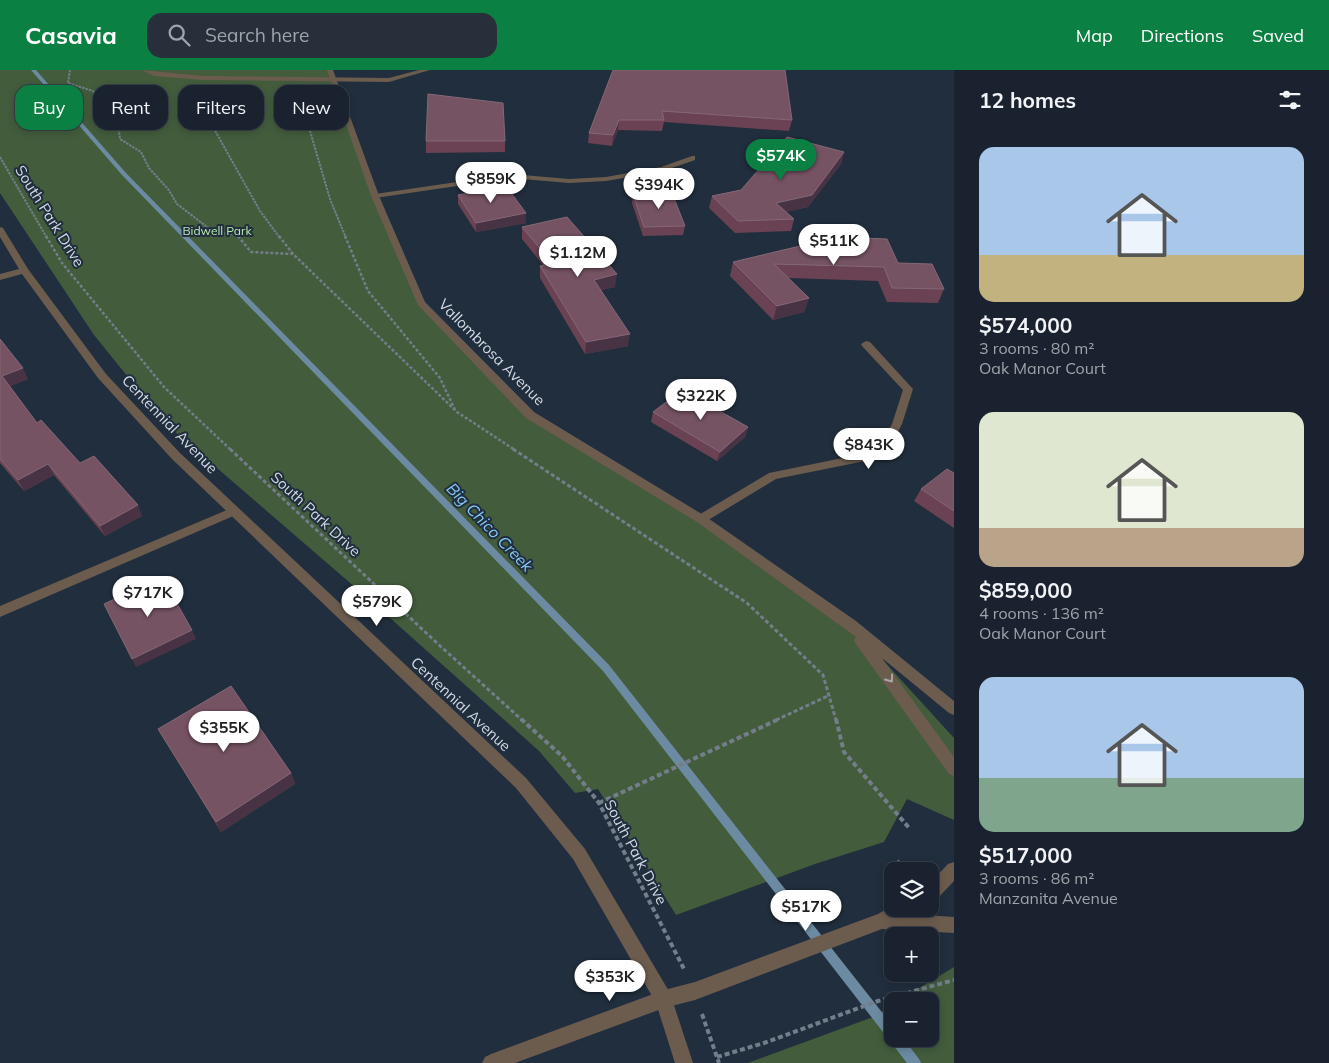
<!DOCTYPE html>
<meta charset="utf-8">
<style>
:root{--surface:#19222e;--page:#262f3a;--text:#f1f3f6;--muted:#9fa4aa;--line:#373f4a;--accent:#0b8043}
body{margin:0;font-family:Mulish,sans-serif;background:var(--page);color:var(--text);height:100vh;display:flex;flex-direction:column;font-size:19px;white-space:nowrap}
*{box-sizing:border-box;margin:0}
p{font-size:16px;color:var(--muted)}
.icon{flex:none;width:28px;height:28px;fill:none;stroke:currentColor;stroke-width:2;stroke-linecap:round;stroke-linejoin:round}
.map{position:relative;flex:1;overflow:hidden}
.panel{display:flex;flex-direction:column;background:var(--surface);width:375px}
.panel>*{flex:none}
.guide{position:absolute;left:15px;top:15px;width:475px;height:45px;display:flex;gap:10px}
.tools{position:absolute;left:884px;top:792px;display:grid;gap:10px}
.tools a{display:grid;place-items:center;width:55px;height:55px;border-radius:10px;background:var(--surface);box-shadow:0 2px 8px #0003,0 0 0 1px var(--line);font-size:25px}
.price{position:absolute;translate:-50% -42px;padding:0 11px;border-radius:18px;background:#fff;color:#222;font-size:16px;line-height:32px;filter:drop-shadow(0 1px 2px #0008)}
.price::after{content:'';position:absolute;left:50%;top:30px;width:15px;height:11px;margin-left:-8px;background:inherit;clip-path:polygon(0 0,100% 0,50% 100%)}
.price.current{background:var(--accent);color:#fff}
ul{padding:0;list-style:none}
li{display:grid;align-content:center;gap:10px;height:265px;padding:0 25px}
li span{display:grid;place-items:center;height:155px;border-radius:15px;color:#555}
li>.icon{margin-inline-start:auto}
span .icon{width:90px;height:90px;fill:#fffc;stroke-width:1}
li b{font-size:21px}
h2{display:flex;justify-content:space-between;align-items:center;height:60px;padding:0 25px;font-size:21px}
.tag{padding:0 18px;border-radius:15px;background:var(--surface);box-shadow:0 2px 8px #0003,0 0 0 1px var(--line);font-size:18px;line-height:45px}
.tag.current{background:var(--accent);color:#fff}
header{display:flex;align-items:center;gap:30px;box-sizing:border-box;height:70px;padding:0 25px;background:var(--accent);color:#fff}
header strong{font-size:24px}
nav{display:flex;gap:28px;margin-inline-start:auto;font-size:18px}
.search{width:350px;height:45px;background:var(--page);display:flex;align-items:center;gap:12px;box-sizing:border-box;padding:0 18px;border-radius:15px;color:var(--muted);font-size:19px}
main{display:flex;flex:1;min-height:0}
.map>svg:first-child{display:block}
.green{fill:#425c3c}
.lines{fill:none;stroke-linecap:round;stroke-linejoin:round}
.stream{fill:#6c8ba2;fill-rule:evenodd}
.path-far3{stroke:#747e8b;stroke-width:2;stroke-dasharray:2.5 1;stroke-linecap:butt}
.path-far2{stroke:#747e8b;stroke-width:2.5;stroke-dasharray:3 2;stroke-linecap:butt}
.path-far1{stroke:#747e8b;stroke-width:3;stroke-dasharray:4 2.5;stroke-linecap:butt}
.path{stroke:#747e8b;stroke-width:4;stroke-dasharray:5 3;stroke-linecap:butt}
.service{fill:#6c5c4e;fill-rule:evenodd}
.minor{fill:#6c5c4e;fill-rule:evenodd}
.tertiary{fill:#6c5c4e;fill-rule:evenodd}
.wall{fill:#6a4253}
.shaded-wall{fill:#483344}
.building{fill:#755363;stroke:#846877}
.oneway{stroke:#a9a8a8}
.labels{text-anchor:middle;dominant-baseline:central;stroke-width:4;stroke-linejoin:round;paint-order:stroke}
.far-park-label{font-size:12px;fill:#b9eaae;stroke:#212e3d}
.street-label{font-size:15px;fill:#d2dae4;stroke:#212e3d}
.water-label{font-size:16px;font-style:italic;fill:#86c9f8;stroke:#212e3d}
</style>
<header>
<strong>Casavia</strong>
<div class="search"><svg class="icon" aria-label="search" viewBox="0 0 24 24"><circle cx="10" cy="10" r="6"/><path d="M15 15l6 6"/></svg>Search here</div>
<nav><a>Map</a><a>Directions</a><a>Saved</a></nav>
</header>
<main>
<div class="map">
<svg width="954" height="993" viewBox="0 0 954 993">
<rect width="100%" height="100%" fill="#212e3d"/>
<g class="green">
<path d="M0,0H330L421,233L530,345L701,449L851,555L954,668V750L907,729L884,772L815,794L676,845L598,719L575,723L539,681L371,531L166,354L94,265L0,123Z"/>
<path d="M954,897V993H748L873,947L892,935V969H930V931H898Z"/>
</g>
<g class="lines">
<path class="stream" d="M31,0H36L126,103L609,595L892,955V969H904L919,989L921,993H907L603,601L122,105Z"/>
<g class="path-far3">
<path d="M70,0L68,13L93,21L101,32L116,37L120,69L141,82L149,98L168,119L177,134L215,163L236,164L239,168"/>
<path d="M188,26L199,32L260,141L280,168"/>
<path d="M300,27L330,129L346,168"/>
<path d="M0,87L47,168"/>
</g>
<g class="path-far2">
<path d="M46,166L62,193L164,317L231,380"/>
<path d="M238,166L251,182L293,184"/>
<path d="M279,166L293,184L457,342L515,380"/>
<path d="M345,166L368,221L440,308L455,340"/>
</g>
<g class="path-far1">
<path d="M230,379L438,574L522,650"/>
<path d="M513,379L747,533L823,605L836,650"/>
<path d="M776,650L830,625"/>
</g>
<g class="path">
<path d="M521,649L562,686L599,733L684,899"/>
<path d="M836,649L844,682L910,759"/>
<path d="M599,733L779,649"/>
<path d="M897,791L908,801"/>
<path d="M702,944L719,993"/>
<path d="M717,987L764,973L878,931L954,910"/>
</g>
<path class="service" d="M234,437L240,441L238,444L0,547V536Z"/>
<g class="minor">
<path d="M142,0L203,6L389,8L419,0H430L389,12L203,10L154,6Z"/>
<path d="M692,86H695V90L663,101L606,111L569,113L511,108L375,128L371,126L375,124L511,104L569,109L606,107L661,97Z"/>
<path d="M0,157L3,158L28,199L106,304L180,383L526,708L585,779L670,923L693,993H675L656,933L573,789L516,718L172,389L98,308L22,204L0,210V204L19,199L0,167Z"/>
<path d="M866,271L870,272L913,319L902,354L885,387L776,409L705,452H697L695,449L697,446L769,403L877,381L892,354L903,320L862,276L861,274Z"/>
</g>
<g class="tertiary">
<path d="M327,0H333L379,126L425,232L534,342L705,446L856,551L954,631V645L949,643L882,588L954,687V706L949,704L856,574L854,570L856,567L697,452L526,348L418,235L371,126Z"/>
<path d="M954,792V811L936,830L930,832V813L948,794Z"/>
<path d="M892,836V839H912L910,844L954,847V863L882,859L695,930L664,938L515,993H482L485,987L491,984L664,920L695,912L878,844Z"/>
</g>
</g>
<g class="wall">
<path d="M613,0L792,50L789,61L664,52L662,61L618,60L612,76L588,73L589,63Z"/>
<path d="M426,71H505V82L426,83Z"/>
<path d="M844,82L841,94L808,137L786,142L794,149L791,161L735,163L709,138L712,126L741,120Z"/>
<path d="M633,124L685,156L683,165L643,166L632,133Z"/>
<path d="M458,125L526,153L476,162L458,134Z"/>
<path d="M522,157L615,217L601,220L628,276L585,284L540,208V196L543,195L522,169Z"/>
<path d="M733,192L898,193L944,219L938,233L887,232L878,211L788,208L809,228L804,242L773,250L730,206Z"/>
<path d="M0,269L28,309L10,316L37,353L80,393L142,446L105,466L54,405L24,421L0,393Z"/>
<path d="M653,342L748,357L745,367L717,391L651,352Z"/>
<path d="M954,403V458L914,431L921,419Z"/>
<path d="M158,659L291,703L295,714L221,762Z"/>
</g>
<g class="shaded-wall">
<path d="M619,50L618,60L612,76L613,65Z"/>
<path d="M844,82L841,94L808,137L773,145L776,133Z"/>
<path d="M526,143V153L476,162V153Z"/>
<path d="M617,204L615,217L593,222L594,210Z"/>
<path d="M809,228L804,242L773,250L777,236Z"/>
<path d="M630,264L628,276L585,284L586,272Z"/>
<path d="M23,298L28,309L8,317L2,306Z"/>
<path d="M748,357L745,367L717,391L720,382Z"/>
<path d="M48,394L54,405L24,421L18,410Z"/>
<path d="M138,435L142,446L105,466L100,456Z"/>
<path d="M192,560L196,569L136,597L132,589Z"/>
<path d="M291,703L295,714L221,762L216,752Z"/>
</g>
<g class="building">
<path d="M613,0H785L792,50L662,41L664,50H619L613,65L589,63Z"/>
<path d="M428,24L503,33L505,71H426Z"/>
<path d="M787,67L844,82L812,125L776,133L794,149L738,151L712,126L741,120Z"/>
<path d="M506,116L526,143L476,153L458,125Z"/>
<path d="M672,123L685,156L644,157L633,124Z"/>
<path d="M567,147L617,204L594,210L630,264L586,272L540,196L552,193L522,157Z"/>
<path d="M838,167L887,169L898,193L932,194L944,219L892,218L884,197L774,194L809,228L777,236L733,192Z"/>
<path d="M0,269L23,298L2,306L37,353L41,350L80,393L94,386L138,435L100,456L48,394L18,410L0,389Z"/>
<path d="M682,320L748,357L720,382L653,342Z"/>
<path d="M947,399L954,403V441L921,419Z"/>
<path d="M162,507L192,560L132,589L104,534Z"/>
<path d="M231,616L291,703L216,752L158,659Z"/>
</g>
<defs><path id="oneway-chevron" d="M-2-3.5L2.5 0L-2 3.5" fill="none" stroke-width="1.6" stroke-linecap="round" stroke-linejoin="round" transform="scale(1.25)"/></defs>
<use class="oneway" href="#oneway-chevron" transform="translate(890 609) rotate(54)"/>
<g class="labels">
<g class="far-park-label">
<text x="217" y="160">Bidwell Park</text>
</g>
<g class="street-label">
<text transform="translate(50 146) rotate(58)">South Park Drive</text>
<text transform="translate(492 282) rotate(45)">Vallombrosa Avenue</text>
<text transform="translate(170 354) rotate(46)">Centennial Avenue</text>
<text transform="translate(316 444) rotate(43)">South Park Drive</text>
<text transform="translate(461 634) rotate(43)">Centennial Avenue</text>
<text transform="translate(636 782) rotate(62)">South Park Drive</text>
</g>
<g class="water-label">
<text transform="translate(490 457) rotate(46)">Big Chico Creek</text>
</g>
</g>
</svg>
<div class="tools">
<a><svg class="icon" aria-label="layers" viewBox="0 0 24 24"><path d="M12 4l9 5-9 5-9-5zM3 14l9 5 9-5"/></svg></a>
<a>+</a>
<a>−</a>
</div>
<b class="price current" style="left:781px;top:111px">$574K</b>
<b class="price" style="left:491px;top:134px">$859K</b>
<b class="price" style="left:659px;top:140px">$394K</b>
<b class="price" style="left:834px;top:196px">$511K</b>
<b class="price" style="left:578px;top:208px">$1.12M</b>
<b class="price" style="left:701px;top:351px">$322K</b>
<b class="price" style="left:869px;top:400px">$843K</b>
<b class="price" style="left:148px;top:548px">$717K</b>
<b class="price" style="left:377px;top:557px">$579K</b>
<b class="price" style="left:224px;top:683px">$355K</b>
<b class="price" style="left:806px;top:862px">$517K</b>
<b class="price" style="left:610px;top:932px">$353K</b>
<div class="guide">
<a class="tag current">Buy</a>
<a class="tag">Rent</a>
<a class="tag">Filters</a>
<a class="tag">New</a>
</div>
</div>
<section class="panel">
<h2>12 homes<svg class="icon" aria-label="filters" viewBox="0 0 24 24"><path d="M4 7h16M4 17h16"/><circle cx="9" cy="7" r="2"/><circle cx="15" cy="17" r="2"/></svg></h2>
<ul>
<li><span style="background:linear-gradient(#a9c7e8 70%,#c2b280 0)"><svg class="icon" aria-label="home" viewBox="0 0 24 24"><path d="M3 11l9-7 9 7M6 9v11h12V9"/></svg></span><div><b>$574,000</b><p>3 rooms · 80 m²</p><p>Oak Manor Court</p></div></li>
<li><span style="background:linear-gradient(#dfe7d0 75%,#b9a48a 0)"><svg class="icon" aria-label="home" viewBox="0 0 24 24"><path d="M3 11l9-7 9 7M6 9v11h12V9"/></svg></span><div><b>$859,000</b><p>4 rooms · 136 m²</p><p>Oak Manor Court</p></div></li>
<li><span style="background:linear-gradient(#a9c7e8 65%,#7fa58c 0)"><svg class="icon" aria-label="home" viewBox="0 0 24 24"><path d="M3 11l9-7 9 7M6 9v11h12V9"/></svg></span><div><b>$517,000</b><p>3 rooms · 86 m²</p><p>Manzanita Avenue</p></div></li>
</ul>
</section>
</main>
